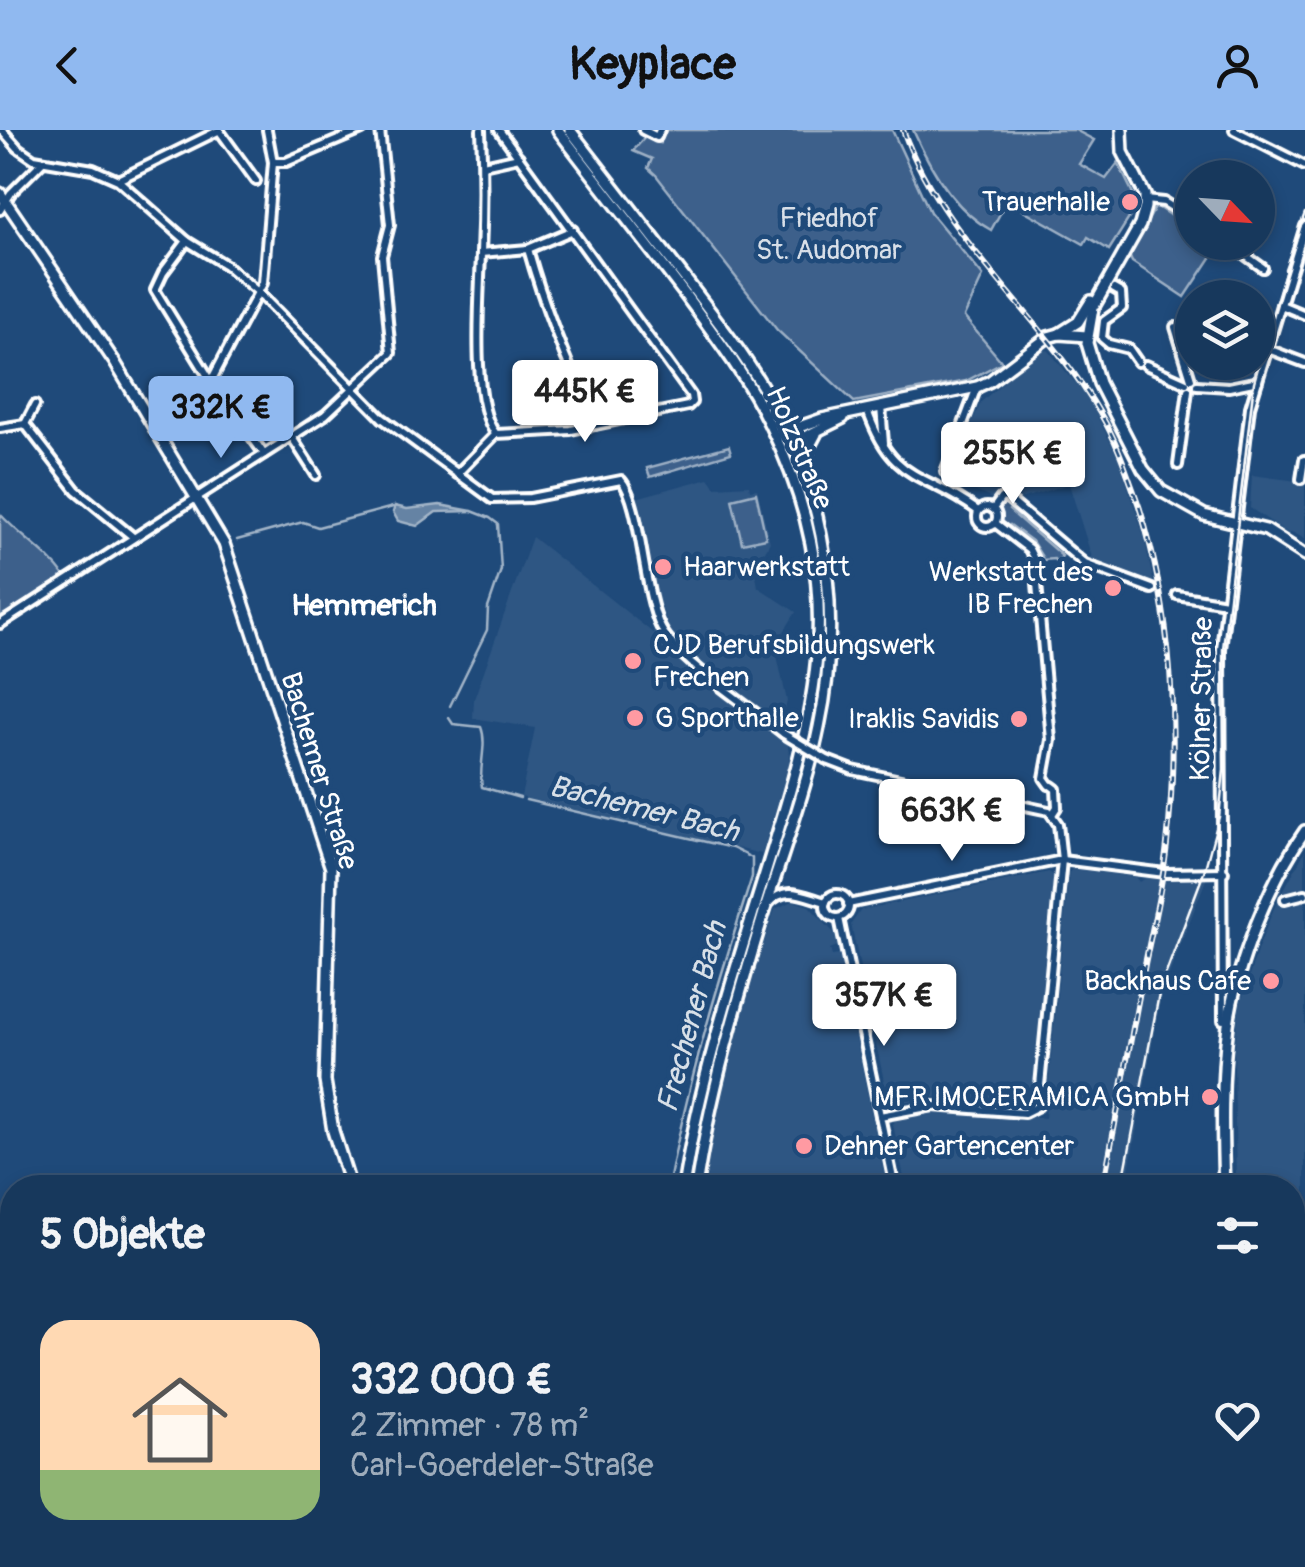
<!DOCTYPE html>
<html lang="de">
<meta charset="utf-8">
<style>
:root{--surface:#17385c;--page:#203f62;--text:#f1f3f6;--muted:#9eacbb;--line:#365272;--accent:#90b9f0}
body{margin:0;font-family:Pangolin,sans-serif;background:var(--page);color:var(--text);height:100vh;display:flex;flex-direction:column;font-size:38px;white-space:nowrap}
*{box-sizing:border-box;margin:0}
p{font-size:32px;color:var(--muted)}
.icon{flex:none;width:55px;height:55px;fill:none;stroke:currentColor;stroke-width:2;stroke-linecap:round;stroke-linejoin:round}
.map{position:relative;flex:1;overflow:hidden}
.side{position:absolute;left:0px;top:1045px;width:1305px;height:392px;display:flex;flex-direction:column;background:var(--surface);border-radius:40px 40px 0 0;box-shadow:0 5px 15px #0003,0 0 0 2px var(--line)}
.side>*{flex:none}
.needle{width:65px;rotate:115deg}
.buttons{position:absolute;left:1175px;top:30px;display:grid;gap:20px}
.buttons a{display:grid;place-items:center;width:100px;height:100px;border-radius:50%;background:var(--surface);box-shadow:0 5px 15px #0003,0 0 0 2px var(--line);font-size:50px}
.price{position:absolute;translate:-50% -85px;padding:0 22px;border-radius:10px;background:#fff;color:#222;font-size:32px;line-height:65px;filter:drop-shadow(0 2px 5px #0008)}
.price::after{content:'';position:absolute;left:50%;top:60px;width:30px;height:22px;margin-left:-15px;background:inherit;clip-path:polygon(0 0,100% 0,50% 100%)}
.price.on{background:var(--accent);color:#111}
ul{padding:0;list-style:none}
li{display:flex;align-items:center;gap:30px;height:250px;padding:0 40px}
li+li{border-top:2px solid var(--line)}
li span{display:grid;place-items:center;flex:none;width:280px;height:200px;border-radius:30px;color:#555}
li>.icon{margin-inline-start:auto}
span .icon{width:120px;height:120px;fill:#fffc;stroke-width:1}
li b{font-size:42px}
h2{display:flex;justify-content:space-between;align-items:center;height:120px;padding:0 40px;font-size:42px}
header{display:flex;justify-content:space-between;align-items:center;height:130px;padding:0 40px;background:var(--accent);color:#111;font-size:45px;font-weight:800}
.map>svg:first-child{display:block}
.built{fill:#2e5683}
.green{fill:#3c618b;stroke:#9eb0c5;stroke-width:2.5}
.water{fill:#6583a4;stroke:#a3b5c8;stroke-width:2.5}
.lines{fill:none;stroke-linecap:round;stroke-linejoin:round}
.stream{stroke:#a3b5c8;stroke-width:2.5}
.street-casing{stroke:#fff;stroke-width:14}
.secondary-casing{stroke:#fff;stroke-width:16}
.street{stroke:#1f4a7a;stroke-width:6}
.secondary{stroke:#1f4a7a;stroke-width:9}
.tram{stroke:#fff;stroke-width:2.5}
.rail-casing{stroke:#fff;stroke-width:6}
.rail{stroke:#1f4a7a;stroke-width:2.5;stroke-dasharray:8;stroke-linecap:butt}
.street-bridge-casing{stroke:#fff;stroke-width:14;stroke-linecap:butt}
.street-bridge{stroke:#1f4a7a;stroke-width:6}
.poi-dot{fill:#ff9aa2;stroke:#1f4a7a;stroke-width:4}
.labels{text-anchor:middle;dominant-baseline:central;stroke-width:9;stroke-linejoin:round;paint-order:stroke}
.poi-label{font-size:28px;fill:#fff;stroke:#1f4a7a;text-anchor:end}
.park-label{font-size:28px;fill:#d8dfe8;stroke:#1f4a7a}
.street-label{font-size:28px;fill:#fff;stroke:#1f4a7a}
.neighbourhood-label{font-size:30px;font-weight:bold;fill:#fff;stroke:#1f4a7a}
.water-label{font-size:30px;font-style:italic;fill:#d8e0e8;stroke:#1f4a7a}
</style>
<header><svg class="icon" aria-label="back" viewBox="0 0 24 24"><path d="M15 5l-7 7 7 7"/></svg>Keyplace<svg class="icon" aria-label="person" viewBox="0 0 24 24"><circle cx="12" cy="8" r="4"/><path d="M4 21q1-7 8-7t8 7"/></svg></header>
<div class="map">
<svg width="1305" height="1437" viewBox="0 0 1305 1437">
<rect width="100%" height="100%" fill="#1f4a7a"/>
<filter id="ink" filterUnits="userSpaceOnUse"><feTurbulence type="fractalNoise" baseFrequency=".01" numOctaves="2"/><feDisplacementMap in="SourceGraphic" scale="20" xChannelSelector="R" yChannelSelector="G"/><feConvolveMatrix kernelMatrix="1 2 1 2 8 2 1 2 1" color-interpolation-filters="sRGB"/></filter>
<g filter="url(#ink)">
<g class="built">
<path d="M1048,220L1088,268L1118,327L1144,406L1154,455L1094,434L1069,354L1017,370H994L948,347L981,272L1038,221Z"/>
<path d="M1252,345L1305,352V409L1292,402L1289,404L1250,378Z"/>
<path d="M709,348L716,357L749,355L750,360L757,359L770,412L755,440L758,457L796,482L777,513L776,521L787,571L784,584L790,633L762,724L521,667L535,598L473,588L474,569L532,407L653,503L666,490L654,457L636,368Z"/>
<path d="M1305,721V1183L1293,1180L1292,1058H1236L1234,923L1239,878L1257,821L1274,778Z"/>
<path d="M1073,739L1135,747L1139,752L1152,745L1166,749L1207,747L1161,865L1126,1057H906L893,994L897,988L932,981L1045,988L1069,742Z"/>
<path d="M1049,742L1054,746L1032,969L1026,974L928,967L894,974L888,970L851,794L861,780Z"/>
<path d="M793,771L809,776L835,804L837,816L830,819L832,826L839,825L885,1049L843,1058L710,1057L705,1048L717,976L739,889L775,779Z"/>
<path d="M1293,1209L1305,1211V1436H1238V1425H1292Z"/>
<path d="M927,1425H990L989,1437H928Z"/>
<path d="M997,1425H1058L1056,1437H995Z"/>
<path d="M1061,1425H1220L1221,1437H1058Z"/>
</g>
<g class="green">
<path d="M666,0H892L930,82L983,146L964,187L1002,232L966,251L854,272L777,200L656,45L648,38L652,29L633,21L647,5L660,13Z"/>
<path d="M913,0H1075L1094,10L1079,34L1106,49L1118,33L1138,74L1109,120L1088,107L1084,114L1007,71L991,100C954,80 930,38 913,0Z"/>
<path d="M1156,76L1192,100V112L1212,113L1218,117L1185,167L1132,132L1129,125Z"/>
<path d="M729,316L731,323L650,347L647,338Z"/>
<path d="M756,363L766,408L742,413L732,369Z"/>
<path d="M1005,372L1012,375L1009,380L1062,426L1057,433L1054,429L1042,430L1039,435L1038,428L1042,427L1032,411L1010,395L1007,398L1002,393L1000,377Z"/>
<path d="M0,384C21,407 47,422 65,447L0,490Z"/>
</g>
<path class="water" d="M440,375L472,381L436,382L417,396L398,391L393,382L395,376L407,379Z"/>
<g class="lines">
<g class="stream">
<path d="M237,410L303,392L318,397L393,377"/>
<path d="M450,576L487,500L488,478L501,440L498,394L490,388L472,381"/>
<path d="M449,588L453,594L481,597C488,615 478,637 482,657L520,668"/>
<path d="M526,670L732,718L752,728V747C719,849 688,952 668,1058"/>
<path d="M719,1425L720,1429"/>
</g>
<g class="street-casing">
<g id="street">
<path d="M2,0L18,18L34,29L93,39L118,50L187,111L226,135L258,162L382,288L492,369L530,368L621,350C641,372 643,463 661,498C677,530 754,580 784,604"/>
<path d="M219,0L256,51"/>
<path d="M481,0C483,41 483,82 481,123C480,165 470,272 496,304"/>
<path d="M643,0L657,7L660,0"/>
<path d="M1234,0L1305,36"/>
<path d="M273,32H286L362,0"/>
<path d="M483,35L519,27"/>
<path d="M120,49L220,0"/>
<path d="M1145,70L1164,72L1192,90"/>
<path d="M0,80L11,63L42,32"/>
<path d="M187,111L163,143L155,160L211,251"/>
<path d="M1227,112L1263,138"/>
<path d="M528,119C545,180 568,237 595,295"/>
<path d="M481,123L528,119L573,100"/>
<path d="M1114,159L1121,163L1122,178L1104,191L1102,208L1109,214L1129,219L1138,232"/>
<path d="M1281,175L1305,185"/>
<path d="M1175,197L1191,249"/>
<path d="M1268,219L1305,233"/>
<path d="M1146,235L1186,253"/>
<path d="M1197,255L1229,257L1258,251"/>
<path d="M881,277L884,313"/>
<path d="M867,280C893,355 925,341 978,381"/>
<path d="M25,294L35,275"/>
<path d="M0,298L25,294L76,360L133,407"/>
<path d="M291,306L316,345"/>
<path d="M264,324L211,251L263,153L273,32L267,0"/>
<path d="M1178,335L1188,260"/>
<path d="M945,342L977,257"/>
<path d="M457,344L496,304L571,300L688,276L692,272L691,265L499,0"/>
<path d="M1301,349L1304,330"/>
<circle cx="987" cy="387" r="10"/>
<path d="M993,379L1001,368L1006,367L1085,434L1152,459"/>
<path d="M995,393L1029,419L1035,431L1051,610L1044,648L1049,655"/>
<path d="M1177,465L1226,473"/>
<path d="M0,494L325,285L391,223L382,126L390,95L380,0"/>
<path d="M827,630L853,640L1049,681L1058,694L1062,730L1038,976L1024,983L933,976L880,986"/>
<path d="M1052,656L1056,659L1057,677L1053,683"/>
<circle cx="837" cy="776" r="12"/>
<path d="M1285,769L1305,764"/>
<path d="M768,774C785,754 804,766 826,772"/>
<path d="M848,774L1062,730L1165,743L1224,742"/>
<path d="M839,788L895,1058"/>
<path d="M1223,890L1221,519L1250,277L1305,96"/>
<path d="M973,1425L974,1437"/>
</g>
</g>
<g class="secondary-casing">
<g id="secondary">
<path d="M558,0C599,54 642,108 683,162C714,204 747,247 770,295C854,468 814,585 761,757C730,856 699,955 683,1058"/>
<path d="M570,0C606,46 641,92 677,138C717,190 758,241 787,301C830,391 840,499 819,597C806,661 782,724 763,786C736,876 710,964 696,1058"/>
<path d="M1122,0L1123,22L1145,65V77L1140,95L1093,178L1087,213L1099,253L1143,339L1161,361L1204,385L1266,400L1305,425"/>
<path d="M0,63L114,231L224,414L331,738L325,951L333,1001L351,1058"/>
<path d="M1059,204L1078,192L1091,171"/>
<path d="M782,303L822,289L977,257L990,251L1048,207L1059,204L1087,206"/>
<path d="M790,314L843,288"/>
<path d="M809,345L807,321L816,304"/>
<path d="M1224,1058C1222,1004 1221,948 1228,895C1236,835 1270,750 1305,701"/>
<path d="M1292,1193L1305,1196"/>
<path d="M0,1364L12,1356"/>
<path d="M423,1425L425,1437"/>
<path d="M733,1425L738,1437"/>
<path d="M744,1425L748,1437"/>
<path d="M1231,1425V1437"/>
</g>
</g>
<use href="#street" class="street"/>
<use href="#secondary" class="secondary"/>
<g class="tram">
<path d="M1285,139L1305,83"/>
<path d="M1122,1058L1160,859L1204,742L1219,687L1224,640L1223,519L1254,252L1289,128"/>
<path d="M1049,1437L1052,1425"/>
</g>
<g class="rail-casing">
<g id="rail">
<path d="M903,0C941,108 1044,186 1101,285C1118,313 1128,346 1139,376C1173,482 1179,604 1167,714C1163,754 1153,794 1145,834C1131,908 1117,983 1103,1058"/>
<path d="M1030,1437L1032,1425"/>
</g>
</g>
<use href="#rail" class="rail"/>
<g class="street-bridge-casing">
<path id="street-bridge" d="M784,604L827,630"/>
</g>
<use href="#street-bridge" class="street-bridge"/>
</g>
</g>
<g class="poi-dot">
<circle cx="1130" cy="72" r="10"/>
<circle cx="663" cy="437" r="10"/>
<circle cx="1113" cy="458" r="10"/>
<circle cx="633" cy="531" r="10"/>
<circle cx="635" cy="588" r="10"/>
<circle cx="1019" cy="589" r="10"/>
<circle cx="1271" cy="851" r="10"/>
<circle cx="1210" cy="967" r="10"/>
<circle cx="804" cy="1016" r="10"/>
</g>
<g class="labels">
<g class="poi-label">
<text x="1110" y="72">Trauerhalle</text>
<text x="683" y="437" text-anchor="start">Haarwerkstatt</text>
<text x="1093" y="442">Werkstatt des<tspan x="1093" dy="32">IB Frechen</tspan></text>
<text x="653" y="515" text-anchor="start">CJD Berufsbildungswerk<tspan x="653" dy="32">Frechen</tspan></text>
<text x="655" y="588" text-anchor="start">G Sporthalle</text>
<text x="999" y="589">Iraklis Savidis</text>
<text x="1251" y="851">Backhaus Cafe</text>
<text x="1190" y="967">MFR IMOCERAMICA GmbH</text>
<text x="824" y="1016" text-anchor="start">Dehner Gartencenter</text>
</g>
<g class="park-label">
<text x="829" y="88">Friedhof<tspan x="829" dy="32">St. Audomar</tspan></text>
</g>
<g class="street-label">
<text transform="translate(799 318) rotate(67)">Holzstraße</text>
<text transform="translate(1202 569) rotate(-89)">Kölner Straße</text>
<text transform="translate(319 641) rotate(73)">Bachemer Straße</text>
</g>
<g class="neighbourhood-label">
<text x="364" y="475">Hemmerich</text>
</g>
<g class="water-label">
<text transform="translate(644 679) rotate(14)">Bachemer Bach</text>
<text transform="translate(692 887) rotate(-75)">Frechener Bach</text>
</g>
</g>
</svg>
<div class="buttons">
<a><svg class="needle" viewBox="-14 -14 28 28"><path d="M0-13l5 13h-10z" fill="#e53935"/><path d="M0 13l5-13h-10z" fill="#9eacbb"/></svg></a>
<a><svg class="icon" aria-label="layers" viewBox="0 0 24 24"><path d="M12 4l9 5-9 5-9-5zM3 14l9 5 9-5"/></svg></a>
</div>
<b class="price" style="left:585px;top:315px">445K €</b>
<b class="price on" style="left:221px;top:331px">332K €</b>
<b class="price" style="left:1013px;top:377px">255K €</b>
<b class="price" style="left:952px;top:734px">663K €</b>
<b class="price" style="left:884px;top:919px">357K €</b>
<section class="side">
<h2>5 Objekte<svg class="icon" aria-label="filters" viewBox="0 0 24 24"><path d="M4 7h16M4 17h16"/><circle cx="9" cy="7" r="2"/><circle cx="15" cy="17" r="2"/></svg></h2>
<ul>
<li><span style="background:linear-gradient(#ffd9b3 75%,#8fb573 0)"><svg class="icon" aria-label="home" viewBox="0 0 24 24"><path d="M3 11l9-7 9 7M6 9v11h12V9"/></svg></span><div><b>332 000 €</b><p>2 Zimmer · 78 m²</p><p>Carl-Goerdeler-Straße</p></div><svg class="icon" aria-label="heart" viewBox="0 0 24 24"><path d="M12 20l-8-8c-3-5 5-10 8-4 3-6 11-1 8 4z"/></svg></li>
</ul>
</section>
</div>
